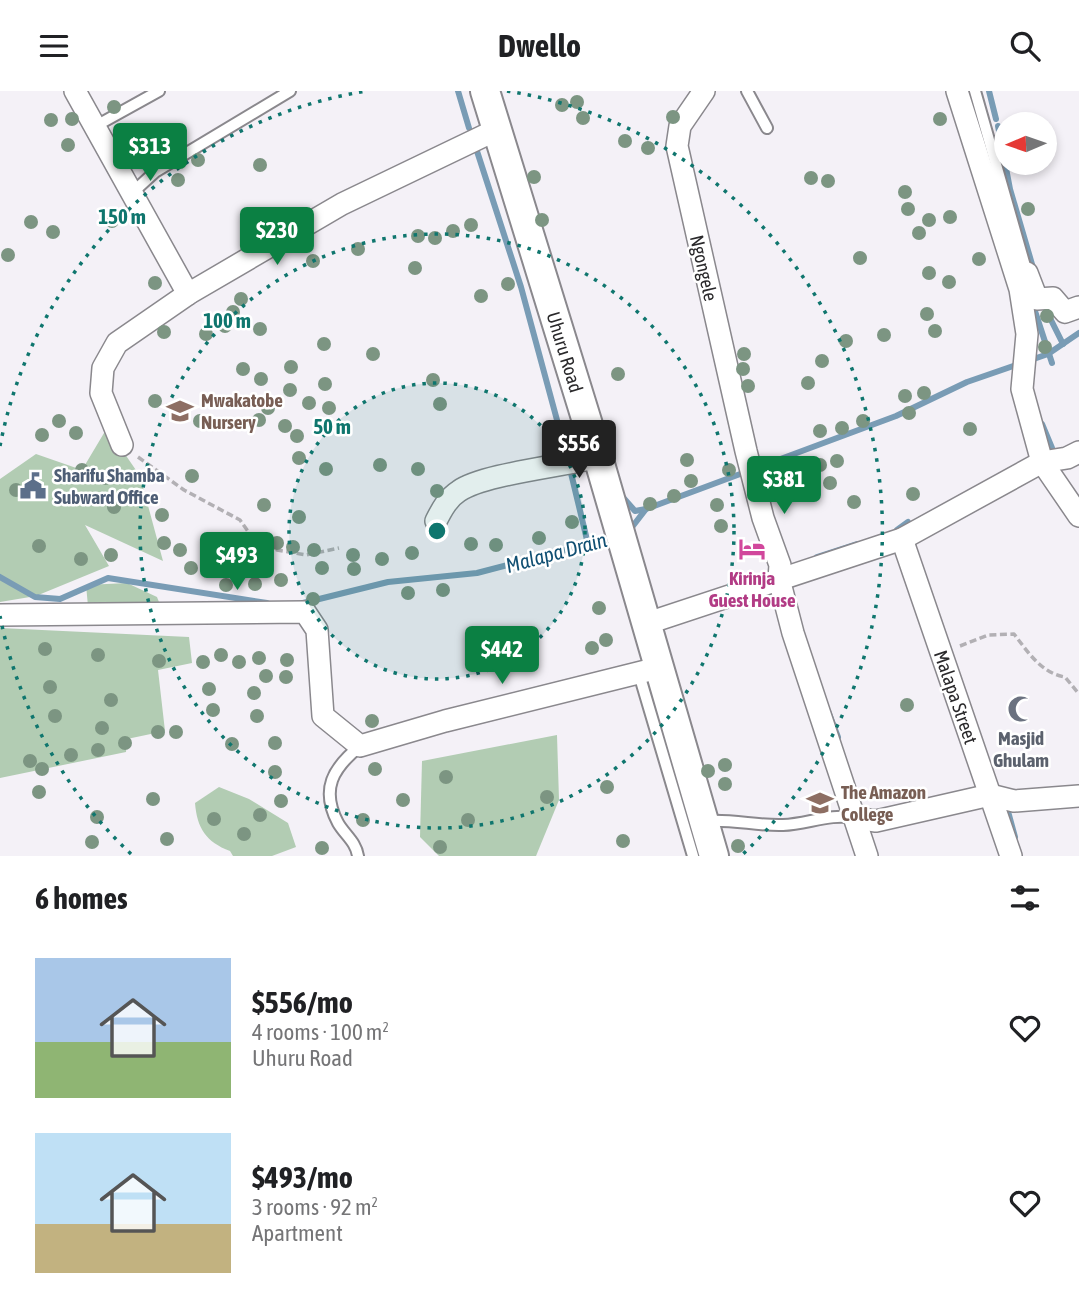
<!DOCTYPE html>
<meta charset="utf-8">
<style>
:root{--surface:#fff;--page:#f6f6f6;--text:#202124;--muted:#757577;--accent:#0b8043}
body{margin:0;font-family:"Asap Condensed",sans-serif;background:var(--page);color:var(--text);height:100vh;display:flex;flex-direction:column;font-size:26px;white-space:nowrap}
*{box-sizing:border-box;margin:0}
p{font-size:23px;color:var(--muted)}
.icon{flex:none;width:38px;height:38px;fill:none;stroke:currentColor;stroke-width:2;stroke-linecap:round;stroke-linejoin:round}
.map{position:relative;height:765px;overflow:hidden}
.panel{display:flex;flex-direction:column;background:var(--surface);flex:1}
.panel>*{flex:none}
.needle{width:46px;rotate:268deg}
.fabs{position:absolute;left:994px;top:21px;display:grid;gap:14px}
.fabs a{display:grid;place-items:center;width:63px;height:63px;border-radius:50%;background:var(--surface);box-shadow:0 4px 10px #0003;font-size:35px}
.price{position:absolute;translate:-50% -60px;padding:0 16px;border-radius:7px;background:var(--accent);color:#fff;font-size:23px;line-height:46px;filter:drop-shadow(0 2px 4px #0008)}
.price::after{content:'';position:absolute;left:50%;top:42px;width:21px;height:16px;margin-left:-10px;background:inherit;clip-path:polygon(0 0,100% 0,50% 100%)}
.price.selected{background:#222;color:#fff}
ul{padding:0;list-style:none}
li{display:flex;align-items:center;gap:21px;height:175px;padding:0 35px}
li span{display:grid;place-items:center;flex:none;width:196px;height:140px;border-radius:0px;color:#555}
li>.icon{margin-inline-start:auto}
span .icon{width:84px;height:84px;fill:#fffc;stroke-width:1}
li b{font-size:30px}
h2{display:flex;justify-content:space-between;align-items:center;height:84px;padding:0 35px;font-size:30px}
header{display:flex;justify-content:space-between;align-items:center;height:91px;padding:0 35px;background:var(--surface);font-size:32px;font-weight:700}
.map>svg:first-child{display:block}
.green{fill:#b2ccb3}
.lines{fill:none;stroke-linecap:round;stroke-linejoin:round}
.stream{stroke:#799cb5;stroke-width:6}
.service-casing{stroke:#8a888d;stroke-width:14}
.minor-casing{stroke:#8a888d;stroke-width:24}
.secondary-casing{stroke:#8a888d;stroke-width:32}
.path{stroke:#b2b0b4;stroke-width:3.5;stroke-dasharray:7 3.5;stroke-linecap:butt}
.service{stroke:#fff;stroke-width:10}
.minor{stroke:#fff;stroke-width:21}
.secondary{stroke:#fff;stroke-width:28}
.tree{fill:#7c9582}
.ring{fill:none;stroke:#0f766e;stroke-width:3.5;stroke-dasharray:3.5 7}
.labels{text-anchor:middle;dominant-baseline:central;stroke-width:5;stroke-linejoin:round;paint-order:stroke}
.street-label{font-size:19px;fill:#2a292b;stroke:#fff}
.education-label{font-size:19px;font-weight:bold;fill:#785e54;stroke:#fff;text-anchor:start}
.service-label{font-size:19px;font-weight:bold;fill:#4e5e75;stroke:#fff;text-anchor:start}
.hotel-label{font-size:19px;font-weight:bold;fill:#b23c85;stroke:#fff}
.worship-label{font-size:19px;font-weight:bold;fill:#5b616d;stroke:#fff}
.water-label{font-size:21px;font-style:italic;fill:#104f72;stroke:#fff}
.centre{fill:#0f766e;stroke:#fff;stroke-width:3.5}
.ring-label{font-size:21px;text-anchor:middle;font-weight:bold;fill:#0f766e;stroke:#fff;stroke-width:5;stroke-linejoin:round;paint-order:stroke}
</style>
<header><svg class="icon" aria-label="menu" viewBox="0 0 24 24"><path d="M4 6h16M4 12h16M4 18h16"/></svg>Dwello<svg class="icon" aria-label="search" viewBox="0 0 24 24"><circle cx="10" cy="10" r="6"/><path d="M15 15l6 6"/></svg></header>
<div class="map">
<svg width="1079" height="765" viewBox="0 0 1079 765">
<rect width="100%" height="100%" fill="#f4f1f7"/>
<g class="green">
<path d="M107,337L140,385L163,470L85,434L109,475L36,505L0,511V388L36,363L82,379Z"/>
<path d="M127,492L157,506L164,524L89,526L86,494Z"/>
<path d="M0,537L189,546L192,572L158,579L165,640L127,648L126,661L0,687Z"/>
<path d="M557,644L559,709L536,765H439L420,746L422,670Z"/>
<path d="M219,696L249,708L288,732L296,756L272,765H233L230,760C206,751 197,737 195,712Z"/>
</g>
<g class="lines">
<g class="stream">
<path d="M458,0L469,37"/>
<path d="M989,0L996,28"/>
<path d="M998,35L1010,98L1034,180"/>
<path d="M475,54L521,196L567,366"/>
<path d="M1032,211L1052,272"/>
<path d="M1042,211L1063,253"/>
<path d="M1042,333L1052,357"/>
<path d="M570,378L588,453"/>
<path d="M620,403L635,420L646,418"/>
<path d="M897,439L908,431L906,434"/>
<path d="M629,440L646,418L896,325L967,291L1048,263L1079,242"/>
<path d="M817,466L857,453"/>
<path d="M0,486L35,506L60,508L108,487L267,512"/>
<path d="M303,512L388,491L477,482L612,447"/>
<path d="M828,620L838,646"/>
<path d="M1006,713L1015,746"/>
</g>
<g class="service-casing">
<g id="service">
<path d="M747,0L767,37"/>
<path d="M975,0L1027,182"/>
<path d="M94,36L159,0"/>
<path d="M132,102L155,81L290,0"/>
<path d="M639,583L693,765"/>
<path d="M706,730C733,728 757,735 783,734C808,733 830,722 855,727"/>
<path d="M358,765C356,751 345,744 338,732C320,698 333,677 360,655"/>
</g>
</g>
<g class="minor-casing">
<g id="minor">
<path d="M75,0L188,203"/>
<path d="M704,0L680,35L677,55L746,360L763,427L780,474L779,488L793,542L867,765"/>
<path d="M957,0L1020,198L1027,243L1022,298L1042,371L1079,425"/>
<path d="M1027,182L1037,208L1053,207L1065,221L1079,216"/>
<path d="M122,354L101,302L103,277L117,252L188,203L342,113L496,39"/>
<path d="M436,430C442,418 448,407 459,400C483,383 564,375 598,366"/>
<path d="M902,448L1011,765"/>
<path d="M0,524L305,521L317,539L323,625L360,655L445,630L658,577"/>
<path d="M645,533L902,448L1042,371L1067,367L1079,361"/>
<path d="M855,727L876,730L990,704L1014,710L1079,705"/>
</g>
</g>
<g class="secondary-casing">
<path id="secondary" d="M485,0L598,366L714,765"/>
</g>
<g class="path">
<path d="M138,366L184,399L240,429L252,446L277,459L306,464L339,457"/>
<path d="M960,555L988,544L1014,543C1028,561 1041,582 1065,586L1079,603"/>
</g>
<use href="#service" class="service"/>
<use href="#minor" class="minor"/>
<use href="#secondary" class="secondary"/>
</g>
<g class="tree">
<circle cx="577" cy="11" r="7"/>
<circle cx="562" cy="14" r="7"/>
<circle cx="114" cy="16" r="7"/>
<circle cx="673" cy="26" r="7"/>
<circle cx="583" cy="27" r="7"/>
<circle cx="72" cy="28" r="7"/>
<circle cx="940" cy="28" r="7"/>
<circle cx="51" cy="29" r="7"/>
<circle cx="625" cy="50" r="7"/>
<circle cx="68" cy="54" r="7"/>
<circle cx="648" cy="57" r="7"/>
<circle cx="137" cy="59" r="7"/>
<circle cx="198" cy="69" r="7"/>
<circle cx="260" cy="74" r="7"/>
<circle cx="534" cy="86" r="7"/>
<circle cx="811" cy="87" r="7"/>
<circle cx="178" cy="89" r="7"/>
<circle cx="828" cy="90" r="7"/>
<circle cx="905" cy="101" r="7"/>
<circle cx="908" cy="118" r="7"/>
<circle cx="1028" cy="118" r="7"/>
<circle cx="950" cy="126" r="7"/>
<circle cx="542" cy="129" r="7"/>
<circle cx="929" cy="129" r="7"/>
<circle cx="112" cy="130" r="7"/>
<circle cx="31" cy="131" r="7"/>
<circle cx="471" cy="134" r="7"/>
<circle cx="453" cy="140" r="7"/>
<circle cx="53" cy="141" r="7"/>
<circle cx="919" cy="142" r="7"/>
<circle cx="418" cy="145" r="7"/>
<circle cx="435" cy="147" r="7"/>
<circle cx="358" cy="158" r="7"/>
<circle cx="8" cy="164" r="7"/>
<circle cx="860" cy="167" r="7"/>
<circle cx="979" cy="168" r="7"/>
<circle cx="313" cy="170" r="7"/>
<circle cx="415" cy="177" r="7"/>
<circle cx="929" cy="182" r="7"/>
<circle cx="949" cy="191" r="7"/>
<circle cx="155" cy="192" r="7"/>
<circle cx="508" cy="193" r="7"/>
<circle cx="481" cy="205" r="7"/>
<circle cx="241" cy="208" r="7"/>
<circle cx="233" cy="221" r="7"/>
<circle cx="927" cy="223" r="7"/>
<circle cx="1047" cy="225" r="7"/>
<circle cx="225" cy="235" r="7"/>
<circle cx="260" cy="238" r="7"/>
<circle cx="935" cy="240" r="7"/>
<circle cx="164" cy="241" r="7"/>
<circle cx="206" cy="243" r="7"/>
<circle cx="884" cy="244" r="7"/>
<circle cx="846" cy="250" r="7"/>
<circle cx="324" cy="253" r="7"/>
<circle cx="1045" cy="256" r="7"/>
<circle cx="373" cy="263" r="7"/>
<circle cx="744" cy="263" r="7"/>
<circle cx="822" cy="270" r="7"/>
<circle cx="291" cy="276" r="7"/>
<circle cx="243" cy="278" r="7"/>
<circle cx="743" cy="278" r="7"/>
<circle cx="618" cy="283" r="7"/>
<circle cx="261" cy="288" r="7"/>
<circle cx="433" cy="289" r="7"/>
<circle cx="808" cy="292" r="7"/>
<circle cx="325" cy="293" r="7"/>
<circle cx="748" cy="295" r="7"/>
<circle cx="290" cy="299" r="7"/>
<circle cx="924" cy="302" r="7"/>
<circle cx="905" cy="305" r="7"/>
<circle cx="155" cy="310" r="7"/>
<circle cx="309" cy="312" r="7"/>
<circle cx="440" cy="313" r="7"/>
<circle cx="268" cy="317" r="7"/>
<circle cx="329" cy="317" r="7"/>
<circle cx="909" cy="322" r="7"/>
<circle cx="259" cy="329" r="7"/>
<circle cx="59" cy="330" r="7"/>
<circle cx="200" cy="330" r="7"/>
<circle cx="863" cy="330" r="7"/>
<circle cx="285" cy="335" r="7"/>
<circle cx="842" cy="337" r="7"/>
<circle cx="970" cy="338" r="7"/>
<circle cx="820" cy="340" r="7"/>
<circle cx="76" cy="342" r="7"/>
<circle cx="42" cy="344" r="7"/>
<circle cx="297" cy="345" r="7"/>
<circle cx="299" cy="367" r="7"/>
<circle cx="687" cy="369" r="7"/>
<circle cx="837" cy="370" r="7"/>
<circle cx="380" cy="374" r="7"/>
<circle cx="820" cy="374" r="7"/>
<circle cx="326" cy="378" r="7"/>
<circle cx="418" cy="378" r="7"/>
<circle cx="799" cy="378" r="7"/>
<circle cx="82" cy="379" r="7"/>
<circle cx="729" cy="379" r="7"/>
<circle cx="192" cy="385" r="7"/>
<circle cx="787" cy="386" r="7"/>
<circle cx="105" cy="387" r="7"/>
<circle cx="772" cy="388" r="7"/>
<circle cx="691" cy="390" r="7"/>
<circle cx="830" cy="392" r="7"/>
<circle cx="16" cy="399" r="7"/>
<circle cx="437" cy="400" r="7"/>
<circle cx="913" cy="403" r="7"/>
<circle cx="674" cy="405" r="7"/>
<circle cx="93" cy="408" r="7"/>
<circle cx="854" cy="411" r="7"/>
<circle cx="650" cy="413" r="7"/>
<circle cx="264" cy="414" r="7"/>
<circle cx="717" cy="414" r="7"/>
<circle cx="114" cy="416" r="7"/>
<circle cx="162" cy="424" r="7"/>
<circle cx="299" cy="426" r="7"/>
<circle cx="572" cy="431" r="7"/>
<circle cx="721" cy="435" r="7"/>
<circle cx="539" cy="447" r="7"/>
<circle cx="164" cy="452" r="7"/>
<circle cx="277" cy="452" r="7"/>
<circle cx="254" cy="453" r="7"/>
<circle cx="471" cy="453" r="7"/>
<circle cx="496" cy="454" r="7"/>
<circle cx="39" cy="455" r="7"/>
<circle cx="293" cy="456" r="7"/>
<circle cx="180" cy="459" r="7"/>
<circle cx="241" cy="459" r="7"/>
<circle cx="314" cy="459" r="7"/>
<circle cx="412" cy="462" r="7"/>
<circle cx="111" cy="464" r="7"/>
<circle cx="353" cy="464" r="7"/>
<circle cx="81" cy="468" r="7"/>
<circle cx="382" cy="468" r="7"/>
<circle cx="263" cy="473" r="7"/>
<circle cx="230" cy="474" r="7"/>
<circle cx="191" cy="477" r="7"/>
<circle cx="322" cy="477" r="7"/>
<circle cx="354" cy="478" r="7"/>
<circle cx="281" cy="489" r="7"/>
<circle cx="255" cy="493" r="7"/>
<circle cx="226" cy="494" r="7"/>
<circle cx="443" cy="499" r="7"/>
<circle cx="408" cy="502" r="7"/>
<circle cx="313" cy="508" r="7"/>
<circle cx="599" cy="517" r="7"/>
<circle cx="606" cy="549" r="7"/>
<circle cx="592" cy="557" r="7"/>
<circle cx="45" cy="558" r="7"/>
<circle cx="98" cy="564" r="7"/>
<circle cx="221" cy="564" r="7"/>
<circle cx="259" cy="567" r="7"/>
<circle cx="287" cy="569" r="7"/>
<circle cx="159" cy="570" r="7"/>
<circle cx="203" cy="571" r="7"/>
<circle cx="239" cy="571" r="7"/>
<circle cx="266" cy="585" r="7"/>
<circle cx="286" cy="586" r="7"/>
<circle cx="50" cy="596" r="7"/>
<circle cx="209" cy="598" r="7"/>
<circle cx="254" cy="602" r="7"/>
<circle cx="111" cy="609" r="7"/>
<circle cx="907" cy="614" r="7"/>
<circle cx="213" cy="619" r="7"/>
<circle cx="55" cy="625" r="7"/>
<circle cx="257" cy="625" r="7"/>
<circle cx="372" cy="630" r="7"/>
<circle cx="102" cy="637" r="7"/>
<circle cx="158" cy="641" r="7"/>
<circle cx="176" cy="641" r="7"/>
<circle cx="125" cy="652" r="7"/>
<circle cx="275" cy="652" r="7"/>
<circle cx="232" cy="653" r="7"/>
<circle cx="98" cy="659" r="7"/>
<circle cx="71" cy="664" r="7"/>
<circle cx="30" cy="670" r="7"/>
<circle cx="725" cy="674" r="7"/>
<circle cx="42" cy="678" r="7"/>
<circle cx="375" cy="678" r="7"/>
<circle cx="708" cy="680" r="7"/>
<circle cx="275" cy="681" r="7"/>
<circle cx="446" cy="686" r="7"/>
<circle cx="725" cy="693" r="7"/>
<circle cx="607" cy="696" r="7"/>
<circle cx="39" cy="701" r="7"/>
<circle cx="547" cy="706" r="7"/>
<circle cx="153" cy="708" r="7"/>
<circle cx="403" cy="709" r="7"/>
<circle cx="281" cy="710" r="7"/>
<circle cx="260" cy="724" r="7"/>
<circle cx="97" cy="726" r="7"/>
<circle cx="214" cy="728" r="7"/>
<circle cx="363" cy="729" r="7"/>
<circle cx="468" cy="729" r="7"/>
<circle cx="244" cy="743" r="7"/>
<circle cx="167" cy="748" r="7"/>
<circle cx="623" cy="750" r="7"/>
<circle cx="92" cy="751" r="7"/>
<circle cx="738" cy="755" r="7"/>
<circle cx="440" cy="756" r="7"/>
<circle cx="322" cy="757" r="7"/>
</g>
<circle cx="437" cy="440" r="148" fill="#0f766e" fill-opacity=".12"/>
<g class="ring">
<circle cx="437" cy="440" r="148"/>
<circle cx="437" cy="440" r="297"/>
<path d="M131 763A445 445 0 0 1 0 525M0 355A445 445 0 0 1 367 0M507 0A445 445 0 0 1 743 763"/>
</g>
<defs>
<g id="school-bare" transform="scale(2.1)"><path d="M0-5L7-2L0 1L-7-2ZM-4 1L0 2.5L4 1V4Q0 6-4 4Z" fill="#8d6e63" stroke="#fff" stroke-width="2.5" paint-order="stroke"/></g>
<g id="civic-bare" transform="scale(2.1)"><path d="M-.6-6.5H3V-4.5H.6V-3L4-1V1h2V6H-6V1h2V-1L-.6-3ZM-1.2 2.5V6h2.4V2.5Z" fill="#5c6f8a" stroke="#fff" stroke-width="2.5" paint-order="stroke"/></g>
<g id="hotel-bare" transform="scale(2.1)"><path d="M-6-4.5h1.5V1H6V5H4.5V3h-9V5H-6ZM-4 0a1.8 1.8 0 1 1 3.6 0ZM.5 0V-2.5h3Q6-2.5 6 0Z" fill="#d1479c" stroke="#fff" stroke-width="2.5" paint-order="stroke"/></g>
<g id="mosque-bare" transform="scale(2.1)"><path d="M3.5-4.9A6 6 0 1 0 3.5 4.9A5 5 0 1 1 3.5-4.9Z" fill="#6b7280" stroke="#fff" stroke-width="2.5" paint-order="stroke"/></g>
<g id="university-bare" transform="scale(2.1)"><path d="M0-5L7-2L0 1L-7-2ZM-4 1L0 2.5L4 1V4Q0 6-4 4Z" fill="#8d6e63" stroke="#fff" stroke-width="2.5" paint-order="stroke"/></g>
</defs>
<g fill-rule="evenodd">
<use href="#school-bare" x="180" y="320"/>
<use href="#civic-bare" x="33" y="395"/>
<use href="#hotel-bare" x="752" y="458"/>
<use href="#mosque-bare" x="1021" y="618"/>
<use href="#university-bare" x="820" y="712"/>
</g>
<g class="labels">
<g class="street-label">
<text transform="translate(704 177) rotate(77)">Ngongele</text>
<text transform="translate(565 261) rotate(73)">Uhuru Road</text>
<text transform="translate(956 606) rotate(71)">Malapa Street</text>
</g>
<g class="education-label">
<text x="201" y="309">Mwakatobe<tspan x="201" dy="22">Nursery</tspan></text>
<text x="841" y="701">The Amazon<tspan x="841" dy="22">College</tspan></text>
</g>
<g class="service-label">
<text x="54" y="384">Sharifu Shamba<tspan x="54" dy="22">Subward Office</tspan></text>
</g>
<g class="hotel-label">
<text x="752" y="487">Kirinja<tspan x="752" dy="22">Guest House</tspan></text>
</g>
<g class="worship-label">
<text x="1021" y="647">Masjid<tspan x="1021" dy="22">Ghulam</tspan></text>
</g>
<g class="water-label">
<text transform="translate(556 461) rotate(-15)">Malapa Drain</text>
</g>
</g>
<circle cx="437" cy="440" r="10" class="centre"/>
<g class="ring-label">
<text x="122" y="133">150 m</text>
<text x="227" y="237">100 m</text>
<text x="332" y="343">50 m</text>
</g>
</svg>
<div class="fabs">
<a><svg class="needle" viewBox="-14 -14 28 28"><path d="M0-13l5 13h-10z" fill="#e53935"/><path d="M0 13l5-13h-10z" fill="#757577"/></svg></a>
</div>
<b class="price" style="left:150px;top:92px">$313</b>
<b class="price" style="left:277px;top:176px">$230</b>
<b class="price selected" style="left:579px;top:389px">$556</b>
<b class="price" style="left:784px;top:425px">$381</b>
<b class="price" style="left:237px;top:501px">$493</b>
<b class="price" style="left:502px;top:595px">$442</b>
</div>
<section class="panel">
<h2>6 homes<svg class="icon" aria-label="filters" viewBox="0 0 24 24"><path d="M4 7h16M4 17h16"/><circle cx="9" cy="7" r="2"/><circle cx="15" cy="17" r="2"/></svg></h2>
<ul>
<li><span style="background:linear-gradient(#a9c7e8 60%,#8fb573 0)"><svg class="icon" aria-label="home" viewBox="0 0 24 24"><path d="M3 11l9-7 9 7M6 9v11h12V9"/></svg></span><div><b>$556/mo</b><p>4 rooms · 100 m²</p><p>Uhuru Road</p></div><svg class="icon" aria-label="heart" viewBox="0 0 24 24"><path d="M12 20l-8-8c-3-5 5-10 8-4 3-6 11-1 8 4z"/></svg></li>
<li><span style="background:linear-gradient(#bfe0f5 65%,#c2b280 0)"><svg class="icon" aria-label="home" viewBox="0 0 24 24"><path d="M3 11l9-7 9 7M6 9v11h12V9"/></svg></span><div><b>$493/mo</b><p>3 rooms · 92 m²</p><p>Apartment</p></div><svg class="icon" aria-label="heart" viewBox="0 0 24 24"><path d="M12 20l-8-8c-3-5 5-10 8-4 3-6 11-1 8 4z"/></svg></li>
</ul>
</section>
